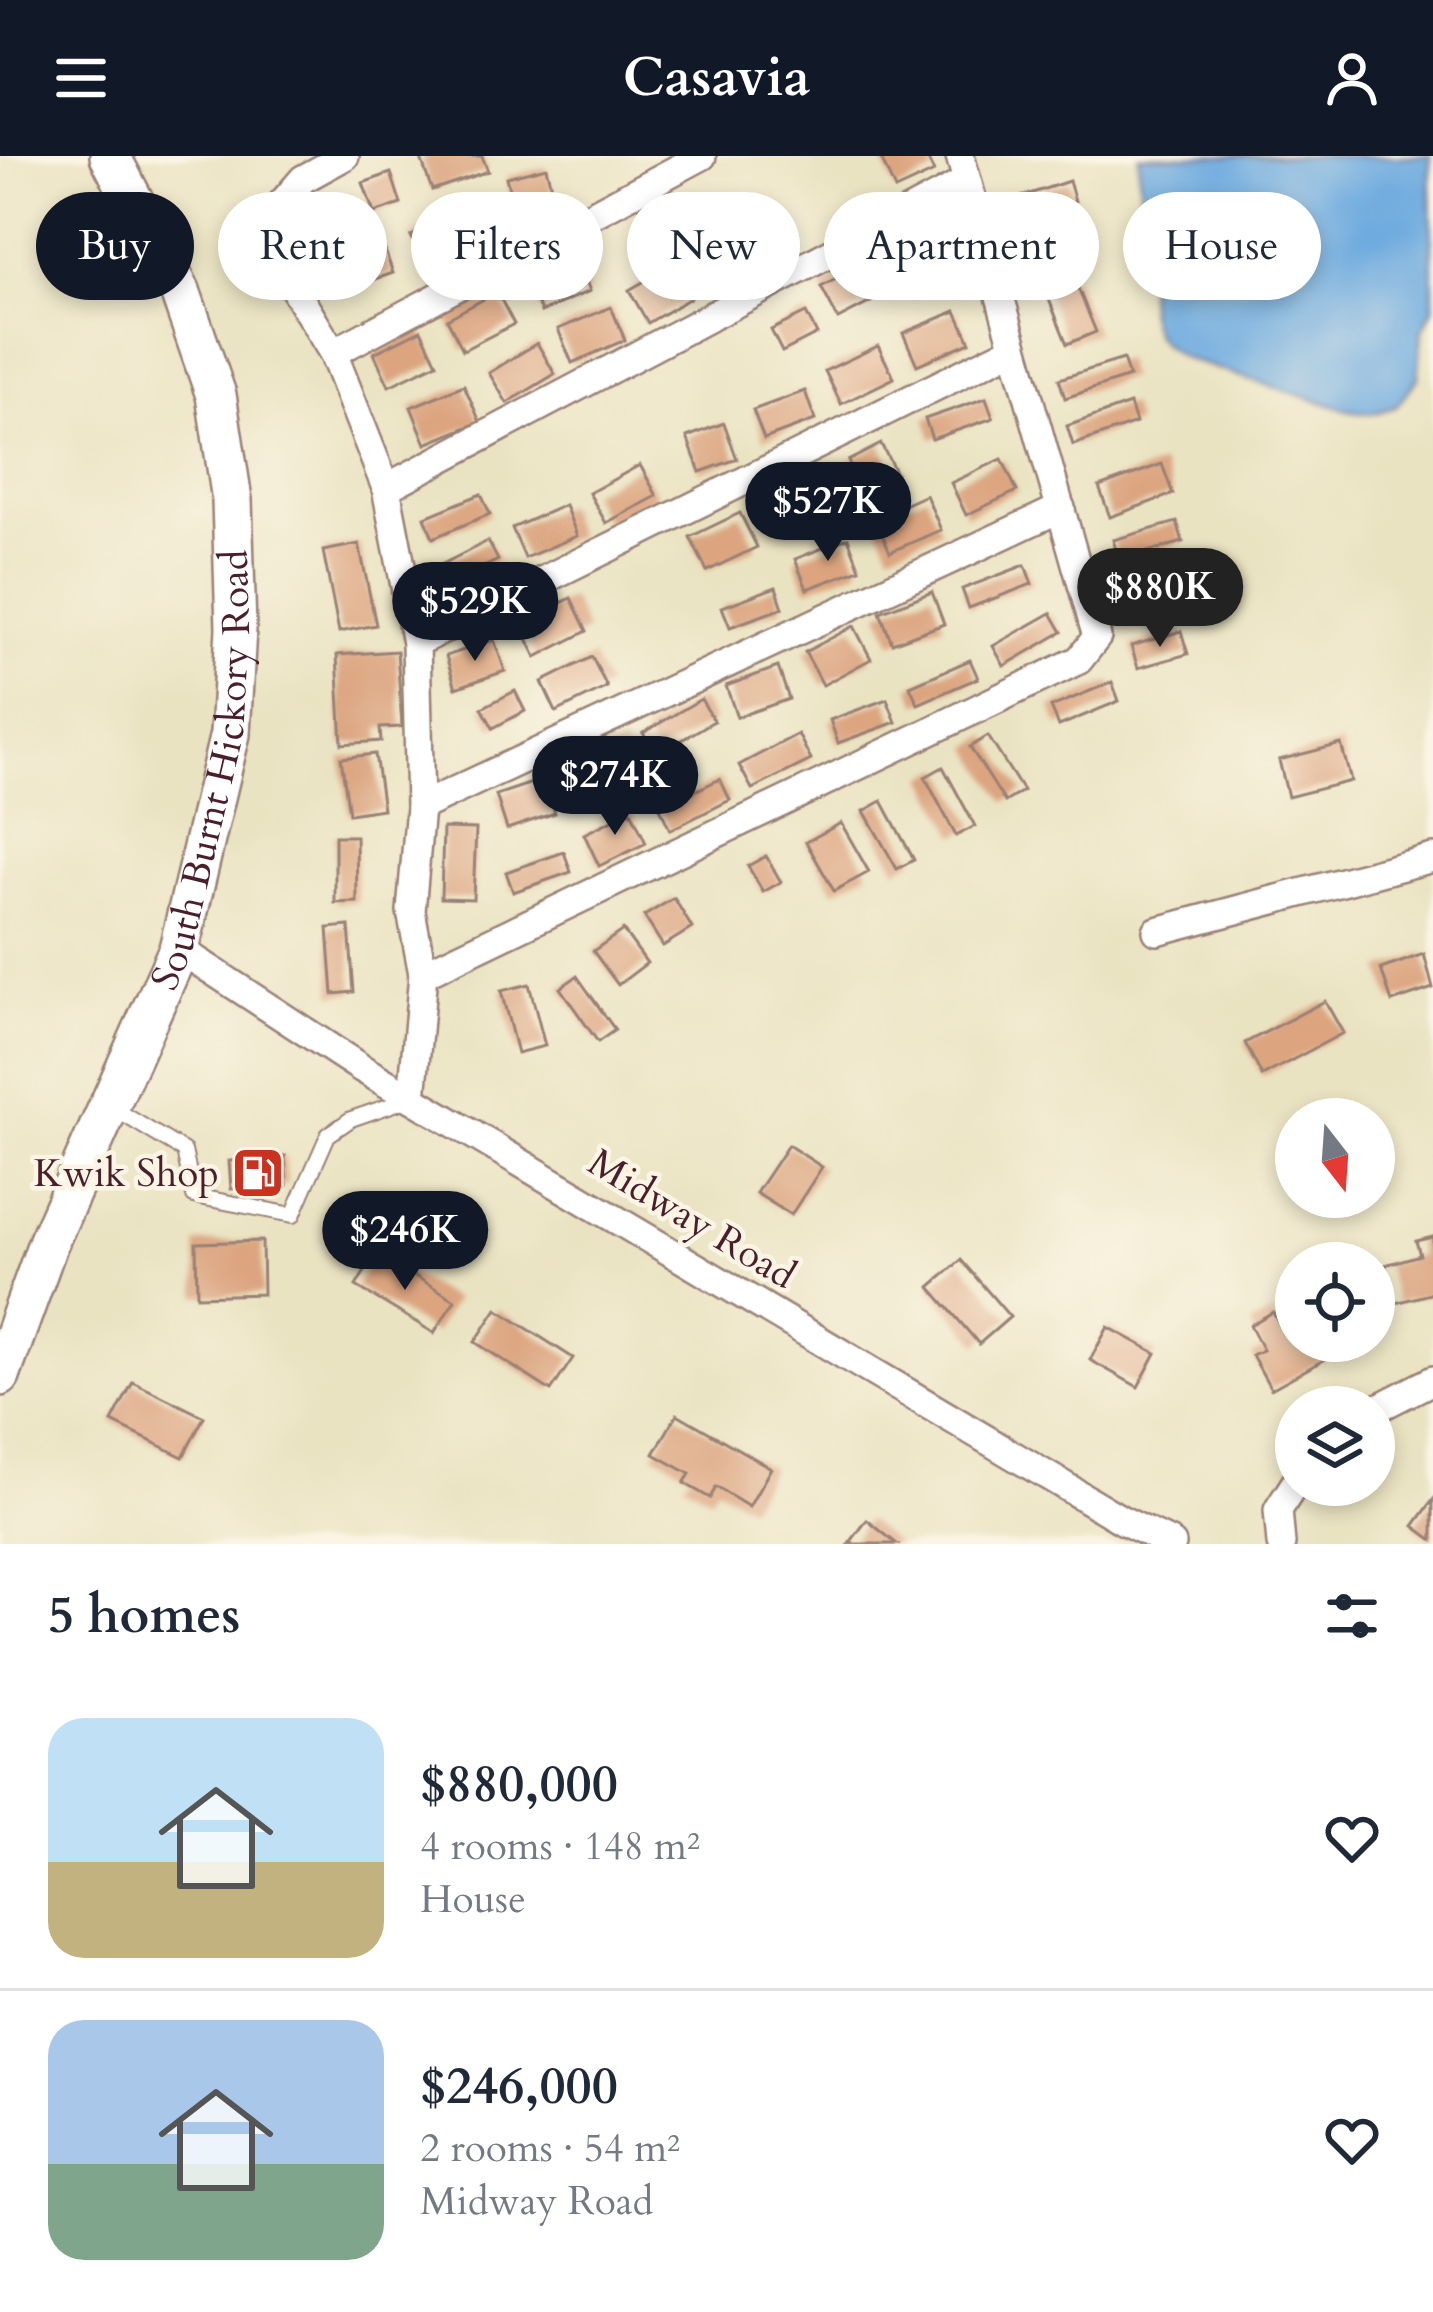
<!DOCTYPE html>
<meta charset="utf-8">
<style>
:root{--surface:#fff;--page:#f2f2f3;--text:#1f2937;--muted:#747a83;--line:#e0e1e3;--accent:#111827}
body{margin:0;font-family:Cardo,serif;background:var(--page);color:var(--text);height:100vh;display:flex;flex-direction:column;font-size:45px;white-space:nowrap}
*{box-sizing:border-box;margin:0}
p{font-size:39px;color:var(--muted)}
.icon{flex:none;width:66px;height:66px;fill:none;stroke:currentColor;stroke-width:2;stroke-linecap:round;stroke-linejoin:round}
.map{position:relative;height:1388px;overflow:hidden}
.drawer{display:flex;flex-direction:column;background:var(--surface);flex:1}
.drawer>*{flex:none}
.guide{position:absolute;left:36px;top:36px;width:1362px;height:108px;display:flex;gap:24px}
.needle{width:78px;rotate:163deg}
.buttons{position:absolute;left:1275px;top:942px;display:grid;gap:24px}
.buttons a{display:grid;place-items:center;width:120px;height:120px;border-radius:50%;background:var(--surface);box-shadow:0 6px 18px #0003;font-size:60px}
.price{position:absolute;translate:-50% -102px;padding:0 27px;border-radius:42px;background:var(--accent);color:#fff;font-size:39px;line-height:78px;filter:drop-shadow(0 3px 6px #0008)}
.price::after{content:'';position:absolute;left:50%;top:72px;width:36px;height:27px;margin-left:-18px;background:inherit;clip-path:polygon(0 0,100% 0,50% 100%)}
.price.selected{background:#222;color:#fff}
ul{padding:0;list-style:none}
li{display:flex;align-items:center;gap:36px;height:300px;padding:0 48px}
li+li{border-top:3px solid var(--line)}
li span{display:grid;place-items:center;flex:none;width:336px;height:240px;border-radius:36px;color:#555}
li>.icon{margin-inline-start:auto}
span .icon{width:144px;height:144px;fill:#fffc;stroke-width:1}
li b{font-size:51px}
h2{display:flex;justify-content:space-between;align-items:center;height:144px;padding:0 48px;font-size:51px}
.chip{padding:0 42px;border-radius:54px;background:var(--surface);box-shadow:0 6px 18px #0003;font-size:42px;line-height:108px}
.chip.selected{background:var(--accent);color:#fff}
header{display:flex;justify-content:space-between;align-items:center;height:156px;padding:0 48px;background:var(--accent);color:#fff;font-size:54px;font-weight:800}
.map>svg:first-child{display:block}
.water{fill:#6daadf;stroke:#5c6485;stroke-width:3}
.building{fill:#dca580}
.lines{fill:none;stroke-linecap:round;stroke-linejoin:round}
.lane-casing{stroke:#9a8176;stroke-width:18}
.street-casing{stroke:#9a8176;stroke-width:32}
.secondary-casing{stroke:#9a8176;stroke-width:44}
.lane{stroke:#fff;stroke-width:14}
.street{stroke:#fff;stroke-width:27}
.secondary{stroke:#fff;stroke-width:39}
.labels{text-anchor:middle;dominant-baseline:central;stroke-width:9;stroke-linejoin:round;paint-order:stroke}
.street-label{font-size:39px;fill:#4a1f2b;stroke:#fcf5e5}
.poi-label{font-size:39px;fill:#4a1f2b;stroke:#fcf5e5;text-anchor:end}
</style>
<header><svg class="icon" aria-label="menu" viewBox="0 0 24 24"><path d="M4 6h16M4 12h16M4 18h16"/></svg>Casavia<svg class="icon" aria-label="person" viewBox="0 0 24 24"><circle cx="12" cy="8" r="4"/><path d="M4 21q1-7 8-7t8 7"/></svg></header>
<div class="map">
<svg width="1433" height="1388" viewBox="0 0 1433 1388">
<rect width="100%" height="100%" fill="#fcf5e5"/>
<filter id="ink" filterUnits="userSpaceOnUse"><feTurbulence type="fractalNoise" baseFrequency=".00833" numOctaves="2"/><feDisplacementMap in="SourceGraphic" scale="24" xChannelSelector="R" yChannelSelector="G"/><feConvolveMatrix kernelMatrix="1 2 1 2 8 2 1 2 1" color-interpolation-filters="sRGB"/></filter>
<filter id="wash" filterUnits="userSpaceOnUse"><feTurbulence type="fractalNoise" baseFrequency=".004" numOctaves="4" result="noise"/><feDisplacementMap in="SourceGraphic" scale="48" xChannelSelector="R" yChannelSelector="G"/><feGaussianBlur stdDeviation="2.7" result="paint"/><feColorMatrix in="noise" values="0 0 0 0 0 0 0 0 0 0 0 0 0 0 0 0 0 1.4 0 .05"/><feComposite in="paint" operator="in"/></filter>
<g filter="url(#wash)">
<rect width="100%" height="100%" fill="#eae3c2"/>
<path class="water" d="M1139,0H1430L1433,152L1422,175L1418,222L1396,251L1370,258L1343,253L1183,202C1168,193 1157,186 1151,169C1144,146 1150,127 1149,104C1148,69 1137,35 1139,0Z"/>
<g id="blocks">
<g class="building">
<path d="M430,0H482L488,15L432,34L421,3Z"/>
<path d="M880,0H926L934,16L895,34Z"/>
<path d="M546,11L556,51L516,61L506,21Z"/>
<path d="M391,17L401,48L374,57L363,27Z"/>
<path d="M1069,25L1075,45L1011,65L1005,46Z"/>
<path d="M462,55L477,86L426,111L411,80Z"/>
<path d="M954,71L967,101L915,122L903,92Z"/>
<path d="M384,92L393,117L373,124L364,99Z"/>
<path d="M578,105L590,135L541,156L529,126Z"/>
<path d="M871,105L888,137L838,163L821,131Z"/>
<path d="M678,106L697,138L648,167L629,134Z"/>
<path d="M1073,120L1096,176L1067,188L1044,131Z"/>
<path d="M497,136L514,168L463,194L447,163Z"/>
<path d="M611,151L625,184L572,207L558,173Z"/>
<path d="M956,155L970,186L917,209L903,177Z"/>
<path d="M806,157L817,178L782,196L771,174Z"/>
<path d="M421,174L437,207L389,230L374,197Z"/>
<path d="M537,187L555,218L507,247L489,217Z"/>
<path d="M878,190L894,222L841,248L825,215Z"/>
<path d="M1123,203L1129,221L1065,242L1059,223Z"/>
<path d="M464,229L480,266L426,288L411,251Z"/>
<path d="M805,235L815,264L764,283L753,254Z"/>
<path d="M986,242L993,262L932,283L925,263Z"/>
<path d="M1130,248L1136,267L1073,289L1067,270Z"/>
<path d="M724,267L737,303L700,316L687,281Z"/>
<path d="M881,288L896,317L862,334L848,305Z"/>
<path d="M1002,303L1017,335L966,359L951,327Z"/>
<path d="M1162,308L1173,338L1110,361L1099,331Z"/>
<path d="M640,309L657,340L606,367L589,337Z"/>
<path d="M820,318L834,347L782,370L769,341Z"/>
<path d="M481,338L490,358L433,382L425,361Z"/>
<path d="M926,339L941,374L890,396L875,362Z"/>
<path d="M565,349L577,380L525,402L512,372Z"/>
<path d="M740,357L757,391L707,415L690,381Z"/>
<path d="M1177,366L1183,386L1119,404L1113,384Z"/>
<path d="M848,382L860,413L807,433L795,403Z"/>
<path d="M488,385L498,404L440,432L431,414Z"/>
<path d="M359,388L376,469L339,476L323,395Z"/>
<path d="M1025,409L1032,428L969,452L962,433Z"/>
<path d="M776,431L783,452L730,471L722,451Z"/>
<path d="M932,436L944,468L892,487L880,456Z"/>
<path d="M571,442L587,475L536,501L520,468Z"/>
<path d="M1051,457L1062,476L1004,510L993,490Z"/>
<path d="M854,470L871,503L823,529L805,496Z"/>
<path d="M1181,475L1188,498L1138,512L1131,490Z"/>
<path d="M494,484L505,515L456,532L446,500Z"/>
<path d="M397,495L402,571L380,572L381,585L342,588L337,499Z"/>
<path d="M592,501L607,531L556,556L542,526Z"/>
<path d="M970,504L978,522L918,548L910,530Z"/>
<path d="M778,511L789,543L737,561L726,530Z"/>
<path d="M1112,526L1119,545L1059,570L1051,551Z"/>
<path d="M515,535L525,555L493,572L482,552Z"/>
<path d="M701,543L714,565L656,599L643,577Z"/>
<path d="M887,543L896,566L838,587L830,564Z"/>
<path d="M798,578L811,604L752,633L739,609Z"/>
<path d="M988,580L1023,635L1005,646L970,591Z"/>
<path d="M623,587L631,606L570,631L562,612Z"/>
<path d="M1341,588L1351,625L1288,641L1279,604Z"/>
<path d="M375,598L383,653L349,658L341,602Z"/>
<path d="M943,611L975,670L956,680L925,621Z"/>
<path d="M544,623L555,657L507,673L496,639Z"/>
<path d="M720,623L730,644L670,674L660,652Z"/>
<path d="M882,645L914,704L897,713L864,655Z"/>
<path d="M631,655L646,687L599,710L584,678Z"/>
<path d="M841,667L869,716L834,735L806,686Z"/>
<path d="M443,672L476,673L473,743L441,742Z"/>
<path d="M335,680H356L357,746L335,747Z"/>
<path d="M564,696L571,716L513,736L506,716Z"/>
<path d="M766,700L781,726L763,736L748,710Z"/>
<path d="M674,742L692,772L663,790L644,760Z"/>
<path d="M349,770L354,836L333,838L328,772Z"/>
<path d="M623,774L647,807L618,829L593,795Z"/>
<path d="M1424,798L1433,832L1392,846L1381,813Z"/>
<path d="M577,820L615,874L598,886L560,832Z"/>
<path d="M529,828L545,890L517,897L501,835Z"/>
<path d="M1325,845L1343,877L1262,920L1245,887Z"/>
<path d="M788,989L822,1011L791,1059L756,1037Z"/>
<path d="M285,1000L287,1029L231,1033L229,1005Z"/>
<path d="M1433,1081V1137L1396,1147L1385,1109L1420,1099L1416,1085Z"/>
<path d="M262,1085L263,1138L197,1140L196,1087Z"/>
<path d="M376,1097L455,1144L434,1177L356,1130Z"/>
<path d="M961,1104L1010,1161L979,1188L930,1131Z"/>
<path d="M497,1153L573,1202L551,1235L475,1186Z"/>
<path d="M1273,1156L1284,1177L1296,1170V1185H1325L1333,1199L1271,1233L1252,1199L1263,1194L1250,1169Z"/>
<path d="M1108,1171L1156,1197L1138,1231L1090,1204Z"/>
<path d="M133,1226L204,1261L183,1301L112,1266Z"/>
<path d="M677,1258L771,1312L749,1351L716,1331L710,1342L684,1327L690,1318L654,1298Z"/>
<path d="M1433,1344V1384L1414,1370Z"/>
<path d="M867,1364L897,1388H849Z"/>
</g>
</g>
</g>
<g filter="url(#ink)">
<use href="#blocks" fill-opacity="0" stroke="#9a8176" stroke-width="3"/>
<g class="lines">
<g class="lane-casing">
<path id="lane" d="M113,952L184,995L194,1040L293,1059L328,979L351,963L412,942"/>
</g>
<g class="street-casing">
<g id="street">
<path d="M345,0L303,23L278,52L275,101L333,197L386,332L416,487L420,651L411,755L423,818L1079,504L1097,481L960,0"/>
<path d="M333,197L702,0"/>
<path d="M386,332L965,26"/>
<path d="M416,487L1014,192"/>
<path d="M420,651L1061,352"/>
<path d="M1157,775L1433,702"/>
<path d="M179,793L361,912L1122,1364L1172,1388"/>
<path d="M412,942L423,818"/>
<path d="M1374,1254L1433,1224"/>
<path d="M1281,1388L1278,1354L1296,1326"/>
</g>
</g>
<g class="secondary-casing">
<g id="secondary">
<path id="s1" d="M0,1220L48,1087L179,793L230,578L236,473L232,344L216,239L180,135L110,0"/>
</g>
</g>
<use href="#lane" class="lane"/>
<use href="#street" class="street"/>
<use href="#secondary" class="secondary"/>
</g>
</g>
<defs>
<g id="fuel-square" transform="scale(2.7)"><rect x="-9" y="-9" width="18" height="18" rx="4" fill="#c8321e" stroke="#fcf5e5"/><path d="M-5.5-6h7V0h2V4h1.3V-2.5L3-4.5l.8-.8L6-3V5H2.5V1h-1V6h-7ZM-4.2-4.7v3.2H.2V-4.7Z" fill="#fff"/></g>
</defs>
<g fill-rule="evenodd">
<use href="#fuel-square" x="258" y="1017"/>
</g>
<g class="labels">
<g class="street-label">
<text stroke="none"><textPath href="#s1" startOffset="645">South Burnt Hickory Road</textPath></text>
<text transform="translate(692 1063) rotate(31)">Midway Road</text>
</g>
<g class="poi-label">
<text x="219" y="1017">Kwik Shop</text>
</g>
</g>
</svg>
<div class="buttons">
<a><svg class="needle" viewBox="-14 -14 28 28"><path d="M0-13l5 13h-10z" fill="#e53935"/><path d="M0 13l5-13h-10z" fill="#747a83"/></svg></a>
<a><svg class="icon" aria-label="locate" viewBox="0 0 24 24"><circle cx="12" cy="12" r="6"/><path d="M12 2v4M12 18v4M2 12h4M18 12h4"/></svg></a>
<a><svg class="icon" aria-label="layers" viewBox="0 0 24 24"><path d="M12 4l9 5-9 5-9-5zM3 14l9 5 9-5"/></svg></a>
</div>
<b class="price" style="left:828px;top:408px">$527K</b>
<b class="price selected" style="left:1160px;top:494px">$880K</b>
<b class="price" style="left:475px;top:508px">$529K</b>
<b class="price" style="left:615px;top:682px">$274K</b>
<b class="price" style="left:405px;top:1137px">$246K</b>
<div class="guide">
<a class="chip selected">Buy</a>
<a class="chip">Rent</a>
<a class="chip">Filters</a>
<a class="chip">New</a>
<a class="chip">Apartment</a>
<a class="chip">House</a>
</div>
</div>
<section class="drawer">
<h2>5 homes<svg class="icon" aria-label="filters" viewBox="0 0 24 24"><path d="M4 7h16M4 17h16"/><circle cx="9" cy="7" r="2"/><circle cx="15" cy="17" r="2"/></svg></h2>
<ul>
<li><span style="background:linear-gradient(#bfe0f5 60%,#c2b280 0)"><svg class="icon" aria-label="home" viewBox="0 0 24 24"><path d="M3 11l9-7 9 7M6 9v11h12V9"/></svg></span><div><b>$880,000</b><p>4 rooms · 148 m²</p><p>House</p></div><svg class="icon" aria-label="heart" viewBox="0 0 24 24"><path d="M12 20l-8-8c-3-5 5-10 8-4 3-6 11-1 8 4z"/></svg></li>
<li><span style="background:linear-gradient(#a9c7e8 60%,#7fa58c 0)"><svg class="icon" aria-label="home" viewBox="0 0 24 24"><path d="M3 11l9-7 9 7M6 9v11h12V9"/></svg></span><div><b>$246,000</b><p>2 rooms · 54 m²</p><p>Midway Road</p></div><svg class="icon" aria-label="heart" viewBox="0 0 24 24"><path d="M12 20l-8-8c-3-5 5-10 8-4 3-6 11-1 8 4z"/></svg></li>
</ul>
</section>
